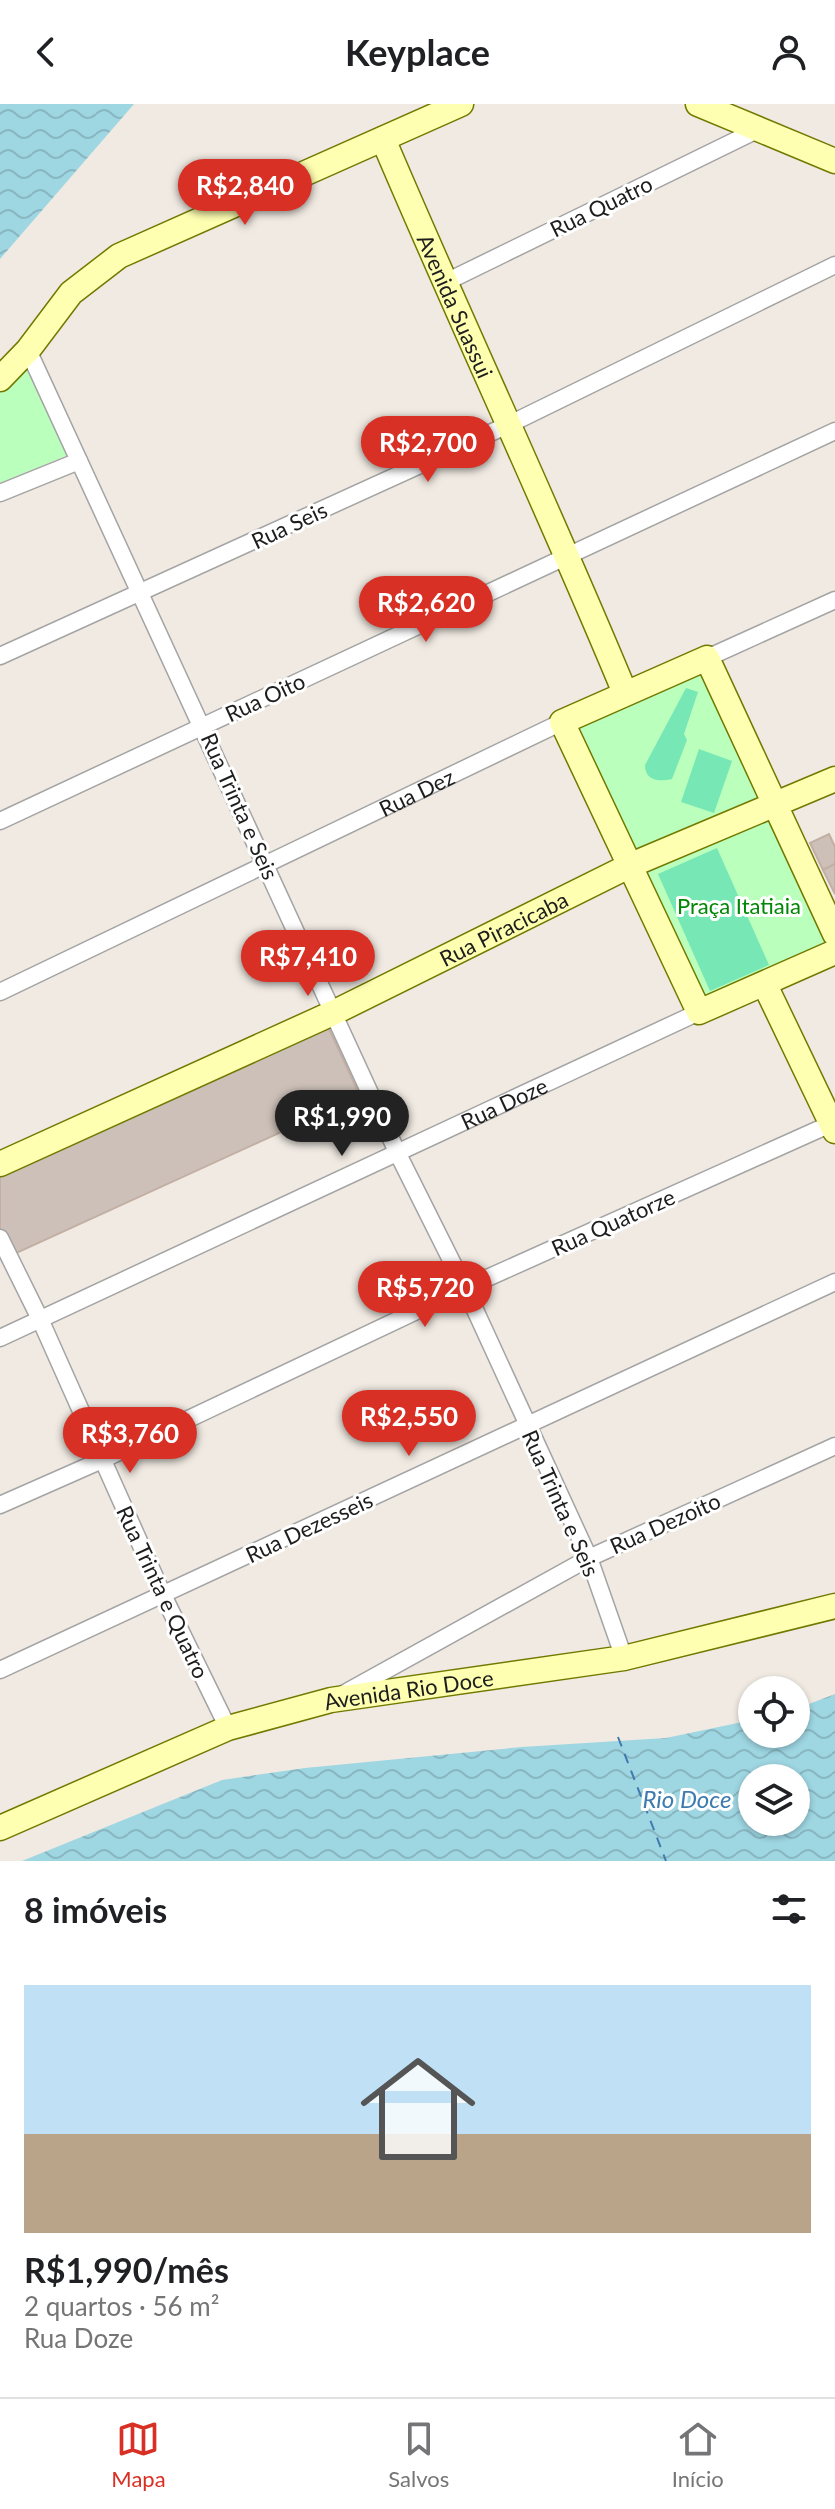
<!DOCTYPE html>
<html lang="pt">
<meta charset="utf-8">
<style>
:root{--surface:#fff;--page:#f6f6f6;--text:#202124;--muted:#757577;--line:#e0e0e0;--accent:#d93025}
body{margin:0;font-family:Lato,sans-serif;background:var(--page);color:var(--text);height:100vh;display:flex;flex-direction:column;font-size:30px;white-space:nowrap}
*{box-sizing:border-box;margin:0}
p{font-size:26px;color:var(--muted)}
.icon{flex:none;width:44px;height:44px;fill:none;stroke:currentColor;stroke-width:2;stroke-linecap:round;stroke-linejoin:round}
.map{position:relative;height:1757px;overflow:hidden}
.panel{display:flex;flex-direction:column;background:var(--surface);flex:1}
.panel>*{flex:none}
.controls{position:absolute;left:738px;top:1572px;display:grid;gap:16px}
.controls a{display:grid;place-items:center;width:72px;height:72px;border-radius:50%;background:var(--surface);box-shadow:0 2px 6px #0004;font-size:40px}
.price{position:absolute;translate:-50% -68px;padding:0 18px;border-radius:28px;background:var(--accent);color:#fff;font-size:26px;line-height:52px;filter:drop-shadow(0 2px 4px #0008)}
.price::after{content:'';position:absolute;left:50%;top:48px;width:24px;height:18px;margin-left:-12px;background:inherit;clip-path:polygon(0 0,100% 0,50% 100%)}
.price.on{background:#222;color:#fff}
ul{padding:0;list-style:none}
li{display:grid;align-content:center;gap:16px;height:424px;padding:0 24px}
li+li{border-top:2px solid var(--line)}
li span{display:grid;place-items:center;height:248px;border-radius:0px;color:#555}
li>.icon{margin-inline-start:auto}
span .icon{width:144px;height:144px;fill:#fffc;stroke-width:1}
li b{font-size:34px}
h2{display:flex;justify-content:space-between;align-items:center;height:96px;padding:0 24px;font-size:34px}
header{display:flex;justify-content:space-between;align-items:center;height:104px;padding:0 24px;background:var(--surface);font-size:36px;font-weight:700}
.tab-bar{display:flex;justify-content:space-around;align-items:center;height:112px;border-top:2px solid var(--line);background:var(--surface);font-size:22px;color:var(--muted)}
.tab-bar a{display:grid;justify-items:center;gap:4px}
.tab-bar .on{color:var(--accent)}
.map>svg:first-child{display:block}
.park{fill:#baffbc}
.pitch{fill:#77e7b6}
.water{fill:url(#water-waves);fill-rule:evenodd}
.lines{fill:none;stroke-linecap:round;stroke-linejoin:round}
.ferry{stroke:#3e7baf;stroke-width:2;stroke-dasharray:10 8;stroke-linecap:butt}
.building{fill:#ccc0b8;stroke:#c3afa3;stroke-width:2}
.street-casing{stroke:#a4a4a4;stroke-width:19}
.secondary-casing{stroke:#727900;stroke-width:27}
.street{stroke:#fff;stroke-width:16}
.secondary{stroke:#ffffb1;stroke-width:24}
.labels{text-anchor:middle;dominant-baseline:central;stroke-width:6;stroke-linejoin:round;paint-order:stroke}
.street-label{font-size:22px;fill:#1d1d1d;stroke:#fff}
.park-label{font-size:22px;fill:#008704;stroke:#fff}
.water-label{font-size:24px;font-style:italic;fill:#3e7baf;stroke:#fff}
</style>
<header><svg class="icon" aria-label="back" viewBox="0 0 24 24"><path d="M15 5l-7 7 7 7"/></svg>Keyplace<svg class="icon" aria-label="person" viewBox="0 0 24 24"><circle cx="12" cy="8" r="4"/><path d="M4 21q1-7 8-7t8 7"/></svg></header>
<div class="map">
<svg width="835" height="1757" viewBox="0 0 835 1757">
<defs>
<pattern id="water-waves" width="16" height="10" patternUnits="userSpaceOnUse" patternTransform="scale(2)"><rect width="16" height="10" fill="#9ed6e2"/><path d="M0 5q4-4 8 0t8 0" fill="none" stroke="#88b7c1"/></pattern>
</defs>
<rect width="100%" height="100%" fill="#f0eae2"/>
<g class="park">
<path d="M26,260L70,350L0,379V287Z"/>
<path d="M705,567L764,694L637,752L579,623Z"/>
<path d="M773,708L831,837L705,894L646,766Z"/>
</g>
<g class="pitch">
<path d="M686,584L698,588L684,630L687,636L672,675C659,678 645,677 645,661Z"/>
<path d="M699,645L732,657L714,709L681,698Z"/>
<path d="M717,744L769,861L710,887L658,770Z"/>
</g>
<g class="water">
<path d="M0,0H134L0,155Z"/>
<path d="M835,1590V1757H22L222,1676L305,1664L522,1643L666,1634L752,1616V1630H796V1605ZM752,1674H796V1718H752Z"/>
</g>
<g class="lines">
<path class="ferry" d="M618,1633L666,1757"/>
</g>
<g class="building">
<path d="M829,730L835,743V760L823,766L810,739Z"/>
<path d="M835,760V790L823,766Z"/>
<path d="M326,918L360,992L12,1151L0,1125V1067Z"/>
</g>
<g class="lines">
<g class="street-casing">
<g id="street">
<path d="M444,179L757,26"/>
<path d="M28,246L398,1050L465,1184L589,1454L624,1554"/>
<path d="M0,389L79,357"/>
<path d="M0,552L510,320L835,161"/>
<path d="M707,554L835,496"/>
<path d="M0,717L835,327"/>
<path id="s1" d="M0,888L562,618"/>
<path d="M0,1134L40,1215L163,1491L228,1624"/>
<path id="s2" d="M0,1234L699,908"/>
<path d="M0,1401L102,1356L465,1184L835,1018"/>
<path d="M0,1566L835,1178"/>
<path d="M343,1590L589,1454L835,1342"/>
</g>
</g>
<g class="secondary-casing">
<g id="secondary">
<path d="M698,0L835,57"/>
<path id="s3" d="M383,35C462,221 548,403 625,589"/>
<path d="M0,275L28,246L71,189L119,152L461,0"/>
<path d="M835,830L707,554L562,618L699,908L835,848"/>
<path d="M765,881L835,1027"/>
<path id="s4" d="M0,1060L335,908L631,761L835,675"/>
<path id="s5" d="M0,1724L228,1624L331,1596L624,1554L835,1502"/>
</g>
</g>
<use href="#street" class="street"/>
<use href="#secondary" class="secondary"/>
</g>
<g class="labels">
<g class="street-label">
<text transform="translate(601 102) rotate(-26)">Rua Quatro</text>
<text stroke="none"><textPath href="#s3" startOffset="182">Avenida Suassui</textPath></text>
<text transform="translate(289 421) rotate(-25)">Rua Seis</text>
<text transform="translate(265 593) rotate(-25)">Rua Oito</text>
<text stroke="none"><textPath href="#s1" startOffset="462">Rua Dez</textPath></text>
<text transform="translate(240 702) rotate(66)">Rua Trinta e Seis</text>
<text stroke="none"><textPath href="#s4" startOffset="556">Rua Piracicaba</textPath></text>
<text stroke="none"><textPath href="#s2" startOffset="556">Rua Doze</textPath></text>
<text transform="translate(613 1118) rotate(-24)">Rua Quatorze</text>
<text transform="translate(561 1399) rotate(66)">Rua Trinta e Seis</text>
<text transform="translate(665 1419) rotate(-24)">Rua Dezoito</text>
<text transform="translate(309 1423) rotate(-25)">Rua Dezesseis</text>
<text transform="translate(163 1488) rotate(65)">Rua Trinta e Quatro</text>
<text stroke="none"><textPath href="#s5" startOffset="434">Avenida Rio Doce</textPath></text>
</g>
<g class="park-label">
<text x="739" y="801">Praça Itatiaia</text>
</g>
<g class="water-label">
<text x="687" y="1694">Rio Doce</text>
</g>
</g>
</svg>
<div class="controls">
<a><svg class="icon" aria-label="locate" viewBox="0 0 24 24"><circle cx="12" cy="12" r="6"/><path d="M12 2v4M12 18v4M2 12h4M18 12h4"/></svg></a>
<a><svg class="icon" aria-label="layers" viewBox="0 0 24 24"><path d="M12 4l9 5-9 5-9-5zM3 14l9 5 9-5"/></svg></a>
</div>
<b class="price" style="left:245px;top:123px">R$2,840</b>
<b class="price" style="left:428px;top:380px">R$2,700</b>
<b class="price" style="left:426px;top:540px">R$2,620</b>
<b class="price" style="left:308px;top:894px">R$7,410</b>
<b class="price on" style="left:342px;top:1054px">R$1,990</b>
<b class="price" style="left:425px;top:1225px">R$5,720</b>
<b class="price" style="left:409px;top:1354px">R$2,550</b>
<b class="price" style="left:130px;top:1371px">R$3,760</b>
</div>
<section class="panel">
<h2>8 imóveis<svg class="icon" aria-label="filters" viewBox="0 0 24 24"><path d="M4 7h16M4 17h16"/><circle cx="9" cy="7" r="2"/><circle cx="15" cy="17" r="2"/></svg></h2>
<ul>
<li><span style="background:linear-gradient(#bfe0f5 60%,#b9a48a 0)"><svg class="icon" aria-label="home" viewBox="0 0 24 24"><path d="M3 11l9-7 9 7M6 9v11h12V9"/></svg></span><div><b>R$1,990/mês</b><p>2 quartos · 56 m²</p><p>Rua Doze</p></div></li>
</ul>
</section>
<nav class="tab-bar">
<a class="on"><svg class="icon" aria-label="map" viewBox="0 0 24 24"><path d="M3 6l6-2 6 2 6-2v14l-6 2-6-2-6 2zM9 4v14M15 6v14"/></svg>Mapa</a>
<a><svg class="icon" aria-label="saved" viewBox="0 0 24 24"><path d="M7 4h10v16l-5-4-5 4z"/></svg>Salvos</a>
<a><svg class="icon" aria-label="home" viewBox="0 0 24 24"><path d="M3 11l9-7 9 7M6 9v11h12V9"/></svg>Início</a>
</nav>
